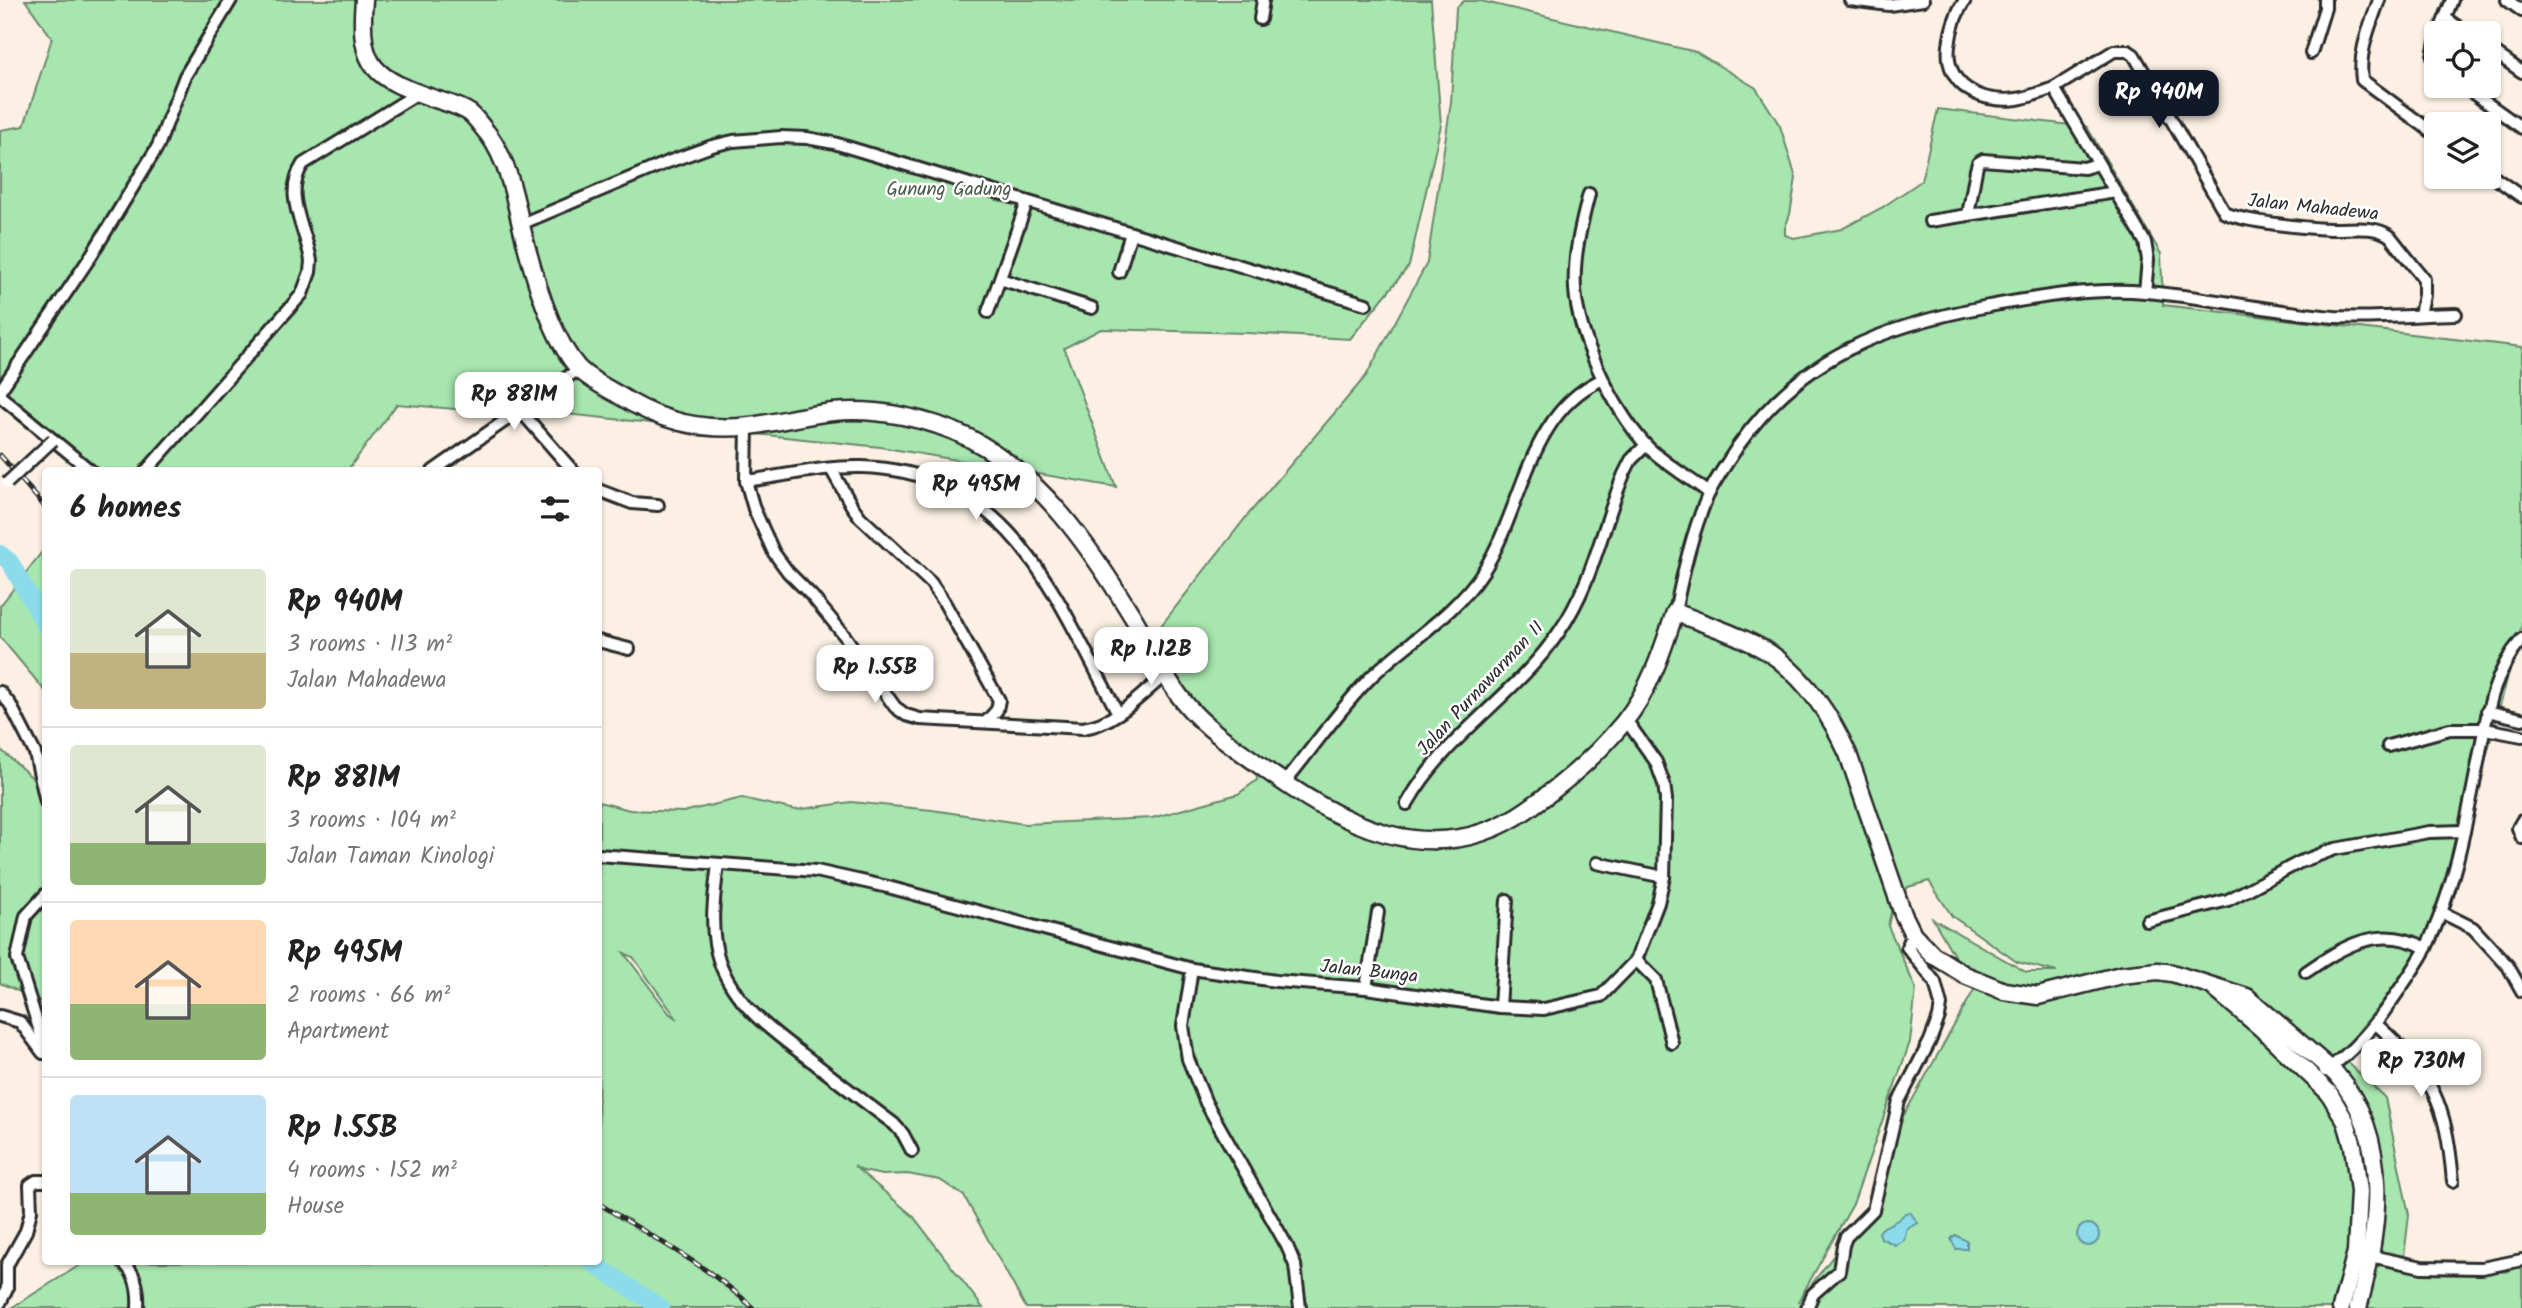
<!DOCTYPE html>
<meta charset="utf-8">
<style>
:root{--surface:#fff;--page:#f6f6f6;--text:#222;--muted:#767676;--line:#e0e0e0;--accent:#111827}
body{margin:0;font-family:Kalam,sans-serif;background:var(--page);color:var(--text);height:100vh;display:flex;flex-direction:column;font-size:26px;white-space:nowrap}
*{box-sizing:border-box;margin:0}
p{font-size:23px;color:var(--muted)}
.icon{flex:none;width:38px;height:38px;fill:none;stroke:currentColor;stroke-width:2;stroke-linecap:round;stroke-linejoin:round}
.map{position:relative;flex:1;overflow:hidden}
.side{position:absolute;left:42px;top:467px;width:560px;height:798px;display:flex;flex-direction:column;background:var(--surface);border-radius:7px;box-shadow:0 2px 5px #0004}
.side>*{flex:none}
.tools{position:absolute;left:2424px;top:21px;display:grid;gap:14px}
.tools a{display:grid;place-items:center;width:77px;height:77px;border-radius:7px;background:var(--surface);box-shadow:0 2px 5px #0004;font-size:35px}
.price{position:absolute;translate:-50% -60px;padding:0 16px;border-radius:14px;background:#fff;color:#222;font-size:23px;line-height:46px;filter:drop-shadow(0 2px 4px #0008)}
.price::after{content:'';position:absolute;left:50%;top:42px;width:21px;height:16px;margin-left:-10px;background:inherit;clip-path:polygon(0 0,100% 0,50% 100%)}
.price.on{background:var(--accent);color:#fff}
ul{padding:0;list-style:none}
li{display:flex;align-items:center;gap:21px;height:175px;padding:0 28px}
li+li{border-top:2px solid var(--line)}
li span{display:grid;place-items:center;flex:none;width:196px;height:140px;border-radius:7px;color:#555}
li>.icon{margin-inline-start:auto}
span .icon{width:84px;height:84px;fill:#fffc;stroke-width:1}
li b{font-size:30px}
h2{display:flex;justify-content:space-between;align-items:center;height:84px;padding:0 28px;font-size:30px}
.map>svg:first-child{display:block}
.green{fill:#a7e6ae;stroke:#69886c;stroke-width:2;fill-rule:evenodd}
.water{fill:#8cdbeb;stroke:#65959e;stroke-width:2}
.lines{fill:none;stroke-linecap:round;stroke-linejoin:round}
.river{stroke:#8cdbeb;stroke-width:18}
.street-casing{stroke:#2b2b2b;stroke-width:16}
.secondary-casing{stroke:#2b2b2b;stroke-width:21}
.street{stroke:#fff;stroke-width:10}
.secondary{stroke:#fff;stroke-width:16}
.rail-casing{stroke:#2b2b2b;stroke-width:5}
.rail{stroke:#fff;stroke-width:2.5;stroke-dasharray:8;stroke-linecap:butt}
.street-bridge-casing{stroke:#2b2b2b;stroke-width:16;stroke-linecap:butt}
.street-bridge{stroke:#fff;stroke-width:10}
.labels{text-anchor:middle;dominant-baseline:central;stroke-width:5;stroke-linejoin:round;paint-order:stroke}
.park-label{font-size:19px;fill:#4a5a4c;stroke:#fff}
.street-label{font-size:19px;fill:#2b2b2b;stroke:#fff}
</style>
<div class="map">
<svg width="2522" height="1308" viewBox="0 0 2522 1308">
<rect width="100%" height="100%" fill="#fbf0e3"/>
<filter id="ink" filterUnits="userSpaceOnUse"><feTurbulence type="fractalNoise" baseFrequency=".0143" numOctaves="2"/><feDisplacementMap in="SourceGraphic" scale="14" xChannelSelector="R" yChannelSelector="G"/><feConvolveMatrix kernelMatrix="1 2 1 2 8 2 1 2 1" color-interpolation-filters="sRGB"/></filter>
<g filter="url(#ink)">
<g class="green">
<path d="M25,0H1431L1441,125L1409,266L1350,339L1247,333L1101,329L1064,348L1116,487L880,447L519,409L502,413L397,404L347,471H106L95,468L0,405V130L24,126L52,38Z"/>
<path d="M1464,1H1481L1696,52L1756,88L1780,126L1796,178L1790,214L1785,228V235L1794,238L1842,229L1883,207L1921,181L1938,109L2087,127L2161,254L2163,305L2522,347V624L2459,857L2419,956L2345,1048L2338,1053L2385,1098L2409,1215L2403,1265L2506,1272L2522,1266V1308H1026L964,1196L940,1180L907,1174L882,1175L863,1171L854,1166L913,1216L983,1308H11L85,1262H541L545,1264L544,1262H598L599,802L630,810L683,812L742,798L796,810L851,802L932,810L1025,824L1152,818L1238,794L1257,780L1256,769L1147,651L1153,636L1247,516L1366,376L1427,263L1451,102L1456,8ZM1929,881L1952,916L2017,962L2057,972H2026L1933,919L1974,990L1901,1120L1883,1191L1798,1302L1853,1204L1910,1042L1916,989L1888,926L1893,903L1908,887ZM624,953L633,957L677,1019L669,1013Z"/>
<path d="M45,548V691L0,637V606Z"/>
<path d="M0,749L45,789V1003L0,983Z"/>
</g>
<g class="water">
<path d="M1910,1212L1918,1223L1907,1228L1904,1240L1895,1245L1881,1238L1879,1232C1887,1221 1894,1227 1905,1213Z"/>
<circle cx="2088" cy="1235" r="11"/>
<path d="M1955,1235L1967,1241V1249H1956L1951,1239Z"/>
</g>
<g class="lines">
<g class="river">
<path d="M0,554L10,562L46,626"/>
<path d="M591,1262L661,1308"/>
</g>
<g class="street-casing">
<g id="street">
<path d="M1850,0L1889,5L1923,0"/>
<path d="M1965,0C1955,14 1951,29 1949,46C1944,86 1982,104 2017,99C2030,97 2042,92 2054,88"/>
<path d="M2379,0C2370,26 2358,52 2362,80L2436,135"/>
<path d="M2507,0L2522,11"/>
<path d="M2445,18L2467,33"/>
<path d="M1260,19L1263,0"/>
<path d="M2439,33L2452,0"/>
<path d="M2436,41L2433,56L2436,65"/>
<path d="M2488,48L2522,72"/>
<path d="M2311,53L2325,8V0"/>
<path d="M2463,86L2522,128"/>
<path d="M2488,173L2522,197"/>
<path d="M1589,194C1581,225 1573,257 1575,289C1578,337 1613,408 1645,444C1659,460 1691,479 1709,493"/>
<path d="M1968,215L1976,170L1978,163L1983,160L2084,168L2098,164"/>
<path d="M1930,221L2116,192"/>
<path d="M521,224L668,162L712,146L733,141L781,137L807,138L834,143L1366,304"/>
<path d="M1119,272L1131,233"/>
<path d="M1000,279L1092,308"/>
<path d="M2145,292L2148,260L2145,242L2054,88L2114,51H2128L2134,55L2225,213C2245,222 2306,228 2330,229C2349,230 2373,224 2390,236L2424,279V295L2420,315"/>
<path d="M988,312L1027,202"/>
<path d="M0,391L89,259L158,146L185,76L231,0"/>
<path d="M0,396L91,471"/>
<path d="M519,409L573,471"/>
<path d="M747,426L746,481L754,509L774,553L788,572L812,596L844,635L895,707L906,715L920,719L1083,728C1115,724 1141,695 1165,675"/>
<path d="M831,469L852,506L860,517L931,583L944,602L999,700L997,710L986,722"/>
<path d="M146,471L302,294L310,272L311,261C306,227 282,196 303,164L418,93"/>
<path d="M433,471L579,369"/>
<path d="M746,481C784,476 824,466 862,467C1013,472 1056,599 1118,713"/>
<path d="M598,490L632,503L658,505"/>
<path d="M1675,612C1683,572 1692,533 1708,495C1716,478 1728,462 1738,446C1801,356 1885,325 1989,306C2040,297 2094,287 2146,292C2209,297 2271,312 2335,317C2375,319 2415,315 2456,314"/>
<path d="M598,641L629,649"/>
<path d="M0,692L10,704L35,753L46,802"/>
<path d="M2487,711L2522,719"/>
<path d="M2388,746L2450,729H2485L2522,736"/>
<path d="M1284,783C1313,748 1340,708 1372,676C1409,641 1456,614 1484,570C1523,508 1528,413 1601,380"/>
<path d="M1407,804C1445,735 1516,696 1559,632C1593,583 1602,527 1624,474L1631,460L1646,445"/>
<path d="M2522,821L2518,828L2522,838"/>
<path d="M598,855L816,871L888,887L1192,969"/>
<path d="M1597,863L1664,877"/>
<path d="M718,864C714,897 709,929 719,960C734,1006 777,1035 813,1062C840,1083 867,1104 894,1124L903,1134L912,1151"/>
<path d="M46,894L26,916L17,958L46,1051"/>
<path d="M2441,912L2473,928L2508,966L2522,991"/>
<path d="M2147,921L2228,900L2300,862L2335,849L2429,832L2464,831"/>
<path d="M1636,960L1656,980L1672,1043"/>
<path d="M2306,972C2345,945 2380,924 2426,948"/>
<path d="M1366,988L1378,912"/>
<path d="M1500,1007L1507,900"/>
<path d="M0,1016L20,1022L43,1053"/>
<path d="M2376,1024C2434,1075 2446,1104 2453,1181"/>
<path d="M2325,1071C2353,1052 2372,1029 2391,1002C2403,984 2416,967 2426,948C2453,893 2465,829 2477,768C2486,722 2490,676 2522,639"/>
<path d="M2366,1255L2422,1267L2482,1268L2522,1260"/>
<path d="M122,1262C137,1273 139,1291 138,1308"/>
<path d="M0,1303L7,1289V1265L26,1231L31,1211L30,1185L36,1181H46"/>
<path d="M1300,1308L1295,1265L1287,1246L1206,1103L1188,1059L1183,1026L1192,969L1276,981L1366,988L1500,1007L1544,1009L1601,996L1636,960L1658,903L1664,877L1666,799L1664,784L1656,762L1626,720"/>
<path d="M1807,1308L1813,1294L1839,1271L1843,1245L1846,1237L1873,1210L1899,1101L1930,1041L1939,1017L1941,1005L1935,982L1907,947L1913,934"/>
</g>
</g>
<g class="secondary-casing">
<g id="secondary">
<path d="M364,0C358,69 375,78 435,99C447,103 460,106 470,113C477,119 482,127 488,134C506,158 514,192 520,221C530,263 549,335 578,368C588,378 604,387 617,394C656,420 702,432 750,426C778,422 805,415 833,412C877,408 929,418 969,438C1041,475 1090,547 1131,614C1151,646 1165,681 1190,709C1209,730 1233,746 1255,762C1336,822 1432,877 1528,809C1562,785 1598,754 1624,722C1650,690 1663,649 1675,612C1706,625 1751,638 1778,659C1809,684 1832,718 1848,754L1903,914L1913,934L1933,955L1965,975L2004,991L2038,996L2121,975L2158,971L2172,973L2247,997L2336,1074C2393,1140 2379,1231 2358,1308"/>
<path d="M2215,989L2261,1028L2329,1093L2346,1122L2353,1146L2359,1191L2356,1252L2341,1308"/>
</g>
</g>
<use href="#street" class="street"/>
<use href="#secondary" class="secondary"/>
<g class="rail-casing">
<g id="rail">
<path d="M0,455L46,508"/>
<path d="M598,1203C651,1237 708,1265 753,1308"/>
</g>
</g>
<use href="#rail" class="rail"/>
<g class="street-bridge-casing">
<path id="street-bridge" d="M7,483L53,440"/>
</g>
<use href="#street-bridge" class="street-bridge"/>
</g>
</g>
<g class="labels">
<g class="park-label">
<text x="949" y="190">Gunung Gadung</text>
</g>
<g class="street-label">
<text transform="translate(2313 208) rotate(6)">Jalan Mahadewa</text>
<text transform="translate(1481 689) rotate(-47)">Jalan Purnawarman II</text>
<text transform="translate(1369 972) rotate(6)">Jalan Bunga</text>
</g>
</g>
</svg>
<div class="tools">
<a><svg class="icon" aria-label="locate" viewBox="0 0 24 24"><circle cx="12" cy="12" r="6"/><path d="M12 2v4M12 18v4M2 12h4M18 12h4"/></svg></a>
<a><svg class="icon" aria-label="layers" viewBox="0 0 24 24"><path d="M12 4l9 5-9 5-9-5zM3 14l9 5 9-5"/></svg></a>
</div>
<b class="price on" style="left:2159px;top:130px">Rp 940M</b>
<b class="price" style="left:514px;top:432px">Rp 881M</b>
<b class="price" style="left:976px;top:522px">Rp 495M</b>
<b class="price" style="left:1151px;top:687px">Rp 1.12B</b>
<b class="price" style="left:875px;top:705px">Rp 1.55B</b>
<b class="price" style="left:2421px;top:1099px">Rp 730M</b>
<section class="side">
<h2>6 homes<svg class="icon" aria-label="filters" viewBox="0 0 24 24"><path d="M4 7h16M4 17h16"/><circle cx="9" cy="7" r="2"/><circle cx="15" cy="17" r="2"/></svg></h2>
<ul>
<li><span style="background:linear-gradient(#dfe7d0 60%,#c2b280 0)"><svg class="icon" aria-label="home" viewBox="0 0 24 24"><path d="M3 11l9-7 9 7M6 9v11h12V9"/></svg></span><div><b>Rp 940M</b><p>3 rooms · 113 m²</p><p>Jalan Mahadewa</p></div></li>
<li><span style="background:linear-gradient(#dfe7d0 70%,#8fb573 0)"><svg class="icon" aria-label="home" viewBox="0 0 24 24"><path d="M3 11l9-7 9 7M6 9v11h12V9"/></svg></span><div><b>Rp 881M</b><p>3 rooms · 104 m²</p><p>Jalan Taman Kinologi</p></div></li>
<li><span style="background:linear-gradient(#ffd9b3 60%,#8fb573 0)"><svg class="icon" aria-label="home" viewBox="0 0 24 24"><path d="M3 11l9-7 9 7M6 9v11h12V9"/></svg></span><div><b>Rp 495M</b><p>2 rooms · 66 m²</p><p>Apartment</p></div></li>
<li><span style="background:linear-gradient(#bfe0f5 70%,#8fb573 0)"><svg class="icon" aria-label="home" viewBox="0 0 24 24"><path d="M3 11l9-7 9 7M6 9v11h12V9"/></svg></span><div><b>Rp 1.55B</b><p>4 rooms · 152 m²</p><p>House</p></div></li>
</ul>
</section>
</div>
